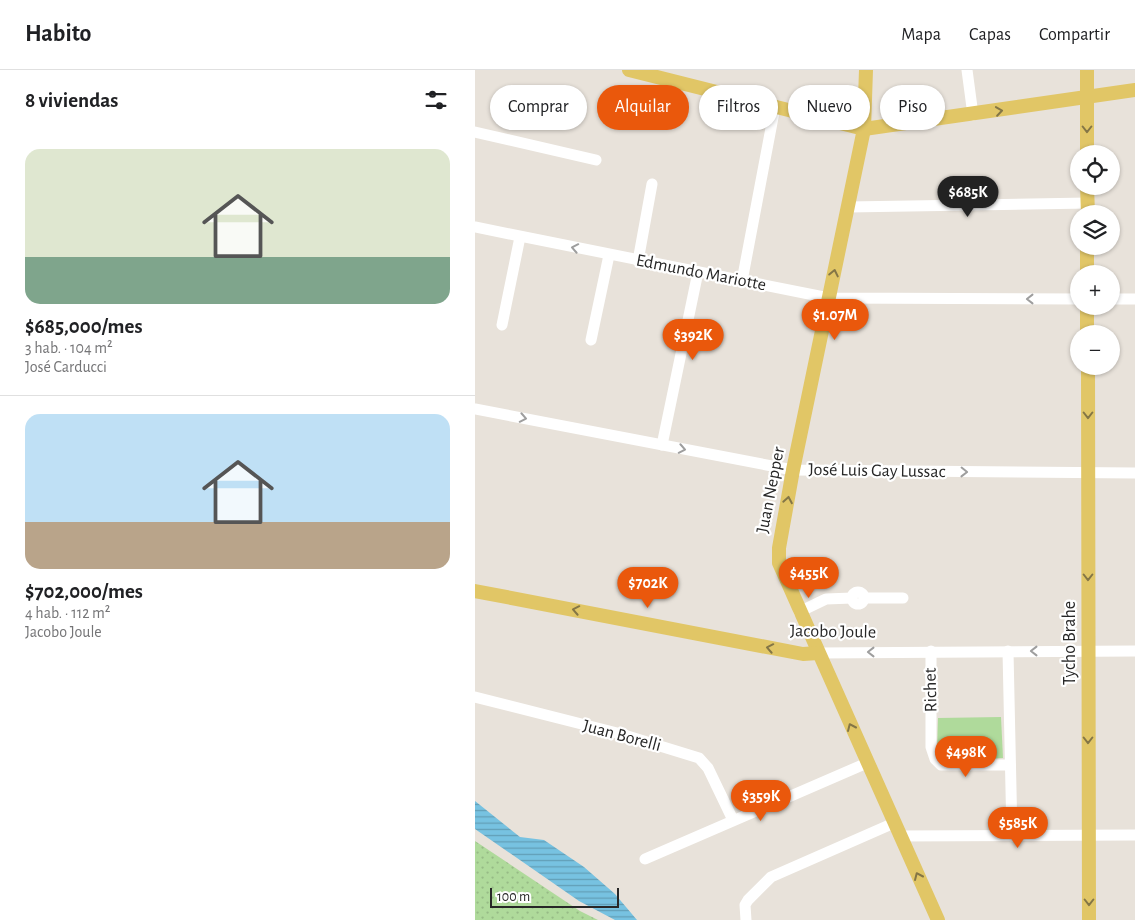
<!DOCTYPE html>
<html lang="es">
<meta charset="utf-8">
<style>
:root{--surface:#fff;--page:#f6f6f6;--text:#202124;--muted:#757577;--line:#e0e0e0;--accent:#ea580c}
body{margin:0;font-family:"Alegreya Sans",sans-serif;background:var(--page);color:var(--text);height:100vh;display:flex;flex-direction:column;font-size:19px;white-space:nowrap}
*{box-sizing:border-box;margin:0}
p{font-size:16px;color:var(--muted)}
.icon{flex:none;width:28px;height:28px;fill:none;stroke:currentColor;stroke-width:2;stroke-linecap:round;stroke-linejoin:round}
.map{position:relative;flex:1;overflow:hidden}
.drawer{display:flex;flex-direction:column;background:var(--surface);width:475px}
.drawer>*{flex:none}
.top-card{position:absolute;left:15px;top:15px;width:475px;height:45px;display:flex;gap:10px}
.controls{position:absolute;left:595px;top:75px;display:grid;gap:10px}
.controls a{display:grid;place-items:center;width:50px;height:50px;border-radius:50%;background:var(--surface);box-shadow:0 1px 4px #0004;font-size:25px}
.scale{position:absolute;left:15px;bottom:12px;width:129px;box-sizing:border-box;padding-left:5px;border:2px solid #272727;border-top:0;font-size:14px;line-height:18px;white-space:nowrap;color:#272727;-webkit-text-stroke:4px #fff;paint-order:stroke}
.price{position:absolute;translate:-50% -42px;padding:0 11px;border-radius:18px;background:var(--accent);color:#fff;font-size:16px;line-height:32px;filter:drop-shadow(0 1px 2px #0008)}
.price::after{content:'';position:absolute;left:50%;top:30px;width:15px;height:11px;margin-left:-8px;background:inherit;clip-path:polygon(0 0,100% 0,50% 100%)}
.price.on{background:#222;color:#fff}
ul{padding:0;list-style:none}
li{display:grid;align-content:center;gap:10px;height:265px;padding:0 25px}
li+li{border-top:1px solid var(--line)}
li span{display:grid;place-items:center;height:155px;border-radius:15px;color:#555}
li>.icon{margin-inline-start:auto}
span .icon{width:90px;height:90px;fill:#fffc;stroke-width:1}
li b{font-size:21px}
h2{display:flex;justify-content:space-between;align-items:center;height:60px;padding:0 25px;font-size:21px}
.chip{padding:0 18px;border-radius:22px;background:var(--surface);box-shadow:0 1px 4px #0004;font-size:18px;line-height:45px}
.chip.on{background:var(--accent);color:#fff}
header{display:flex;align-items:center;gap:30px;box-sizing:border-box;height:70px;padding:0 25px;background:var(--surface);border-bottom:1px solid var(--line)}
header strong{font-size:24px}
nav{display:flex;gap:28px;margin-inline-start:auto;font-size:18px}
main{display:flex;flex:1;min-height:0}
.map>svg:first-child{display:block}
.grass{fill:url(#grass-dots)}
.park{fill:#afda9b}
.water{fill:url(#water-rules)}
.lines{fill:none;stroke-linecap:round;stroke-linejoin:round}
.minor{stroke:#fff;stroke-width:11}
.major{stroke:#e1c666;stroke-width:14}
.oneway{stroke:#847646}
.oneway2{stroke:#9e9e9e}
.labels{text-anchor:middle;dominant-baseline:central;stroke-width:4.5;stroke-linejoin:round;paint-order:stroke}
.street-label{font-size:18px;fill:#272727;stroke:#fff}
</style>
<header>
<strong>Habito</strong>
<nav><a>Mapa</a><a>Capas</a><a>Compartir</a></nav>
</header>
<main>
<section class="drawer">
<h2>8 viviendas<svg class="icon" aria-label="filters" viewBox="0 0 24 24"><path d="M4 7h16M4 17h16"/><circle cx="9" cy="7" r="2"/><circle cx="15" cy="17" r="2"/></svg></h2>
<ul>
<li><span style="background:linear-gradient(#dfe7d0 70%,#7fa58c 0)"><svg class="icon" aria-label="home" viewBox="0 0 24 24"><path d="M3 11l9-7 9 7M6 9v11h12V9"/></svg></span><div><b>$685,000/mes</b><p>3 hab. · 104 m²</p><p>José Carducci</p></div></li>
<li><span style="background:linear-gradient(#bfe0f5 70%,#b9a48a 0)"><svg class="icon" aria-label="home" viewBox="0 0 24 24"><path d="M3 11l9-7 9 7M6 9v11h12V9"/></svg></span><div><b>$702,000/mes</b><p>4 hab. · 112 m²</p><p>Jacobo Joule</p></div></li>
</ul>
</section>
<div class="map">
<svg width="660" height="850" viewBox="0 0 660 850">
<defs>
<pattern id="grass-dots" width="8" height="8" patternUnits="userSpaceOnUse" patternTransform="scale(1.25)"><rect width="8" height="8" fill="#afda9b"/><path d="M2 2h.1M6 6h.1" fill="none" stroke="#97bb86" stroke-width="1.8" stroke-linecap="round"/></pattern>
<pattern id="water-rules" width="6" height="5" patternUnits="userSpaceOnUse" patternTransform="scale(1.25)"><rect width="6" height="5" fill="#77c2e1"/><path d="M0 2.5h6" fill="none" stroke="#629eb6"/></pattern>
</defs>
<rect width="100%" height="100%" fill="#e8e2da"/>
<path class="grass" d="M0,771L105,841L123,850H0Z"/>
<path class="park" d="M526,647L528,688L469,691L462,682L463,648Z"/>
<path class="water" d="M0,731L45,767L69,770L109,797L140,824L162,850H140L104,831L0,759Z"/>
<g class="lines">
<g class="minor">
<path d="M492,0L498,45"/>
<path d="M0,62L121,90"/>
<path d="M373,137L613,133"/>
<path d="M0,157L354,228L604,229"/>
<path d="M163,191L177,114"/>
<path d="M267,211L300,37"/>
<path d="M636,229H660"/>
<path d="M27,255L45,167"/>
<path d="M116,270L134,185"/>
<path d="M0,339L318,400L660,403"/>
<path d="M187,375L223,202"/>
<circle cx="383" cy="528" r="6"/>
<path d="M389,528H428"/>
<path d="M324,542L351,529L377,528"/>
<path d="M456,581V677L460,689L466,695H535"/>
<path d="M533,581L537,766"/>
<path d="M343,583L660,581"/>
<path d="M0,627L146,664L224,688L233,698L258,750"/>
<path d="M425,766L660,765"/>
<path d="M170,789L392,693"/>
<path d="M271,850L270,835L273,830L296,807L419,753"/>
</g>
<g class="major">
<path d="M154,0L389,59L660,20"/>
<path d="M391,0L389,59L318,400L304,478V493L463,850"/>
<path d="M612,0V84"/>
<path d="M612,116L613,144"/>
<path d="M612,204V176"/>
<path d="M612,236V264"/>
<path d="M613,296L614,850"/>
<path d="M0,521L328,584L343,583"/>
</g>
</g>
<defs><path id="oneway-chevron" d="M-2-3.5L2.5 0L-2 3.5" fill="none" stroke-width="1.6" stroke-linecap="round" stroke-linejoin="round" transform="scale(1.25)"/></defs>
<g class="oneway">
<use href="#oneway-chevron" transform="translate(524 41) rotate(-8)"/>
<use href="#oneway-chevron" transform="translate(612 59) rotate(90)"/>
<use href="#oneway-chevron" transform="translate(359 203) rotate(-78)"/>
<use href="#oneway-chevron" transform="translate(613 345) rotate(90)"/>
<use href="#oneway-chevron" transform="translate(313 430) rotate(-80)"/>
<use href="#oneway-chevron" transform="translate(613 507) rotate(90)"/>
<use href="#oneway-chevron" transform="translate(101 540) rotate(-169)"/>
<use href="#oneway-chevron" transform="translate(295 578) rotate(-169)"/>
<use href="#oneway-chevron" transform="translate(376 657) rotate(-114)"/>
<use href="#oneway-chevron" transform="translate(613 670) rotate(90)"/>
<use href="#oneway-chevron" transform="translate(443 806) rotate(-114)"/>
<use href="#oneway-chevron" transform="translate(614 832) rotate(90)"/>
</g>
<g class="oneway2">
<use href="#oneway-chevron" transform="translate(100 178) rotate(-169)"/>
<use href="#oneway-chevron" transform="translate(555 229) rotate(-180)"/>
<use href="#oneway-chevron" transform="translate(48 348) rotate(11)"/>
<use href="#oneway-chevron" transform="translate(207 379) rotate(11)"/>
<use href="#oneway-chevron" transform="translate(489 402) rotate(1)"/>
<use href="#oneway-chevron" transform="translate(559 581) rotate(180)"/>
<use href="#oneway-chevron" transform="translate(396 582) rotate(180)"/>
</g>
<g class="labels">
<g class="street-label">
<text transform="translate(226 203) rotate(11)">Edmundo Mariotte</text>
<text transform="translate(402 401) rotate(1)">José Luis Gay Lussac</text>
<text transform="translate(296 420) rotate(-79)">Juan Nepper</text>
<text transform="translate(358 562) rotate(1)">Jacobo Joule</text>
<text transform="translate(595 573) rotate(-90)">Tycho Brahe</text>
<text transform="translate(456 620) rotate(-91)">Richet</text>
<text transform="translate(147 666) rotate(15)">Juan Borelli</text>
</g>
</g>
</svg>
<div class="controls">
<a><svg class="icon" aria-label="locate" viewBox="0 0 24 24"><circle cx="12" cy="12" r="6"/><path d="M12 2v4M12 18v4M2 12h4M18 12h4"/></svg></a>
<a><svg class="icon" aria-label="layers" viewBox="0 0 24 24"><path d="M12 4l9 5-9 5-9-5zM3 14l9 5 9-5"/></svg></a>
<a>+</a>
<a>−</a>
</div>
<div class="scale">100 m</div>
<b class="price on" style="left:493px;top:148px">$685K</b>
<b class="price" style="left:360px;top:271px">$1.07M</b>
<b class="price" style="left:218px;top:291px">$392K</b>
<b class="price" style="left:334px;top:529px">$455K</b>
<b class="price" style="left:173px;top:539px">$702K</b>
<b class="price" style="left:491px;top:708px">$498K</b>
<b class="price" style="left:286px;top:752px">$359K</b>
<b class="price" style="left:543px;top:779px">$585K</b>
<div class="top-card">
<a class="chip">Comprar</a>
<a class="chip on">Alquilar</a>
<a class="chip">Filtros</a>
<a class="chip">Nuevo</a>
<a class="chip">Piso</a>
</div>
</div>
</main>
